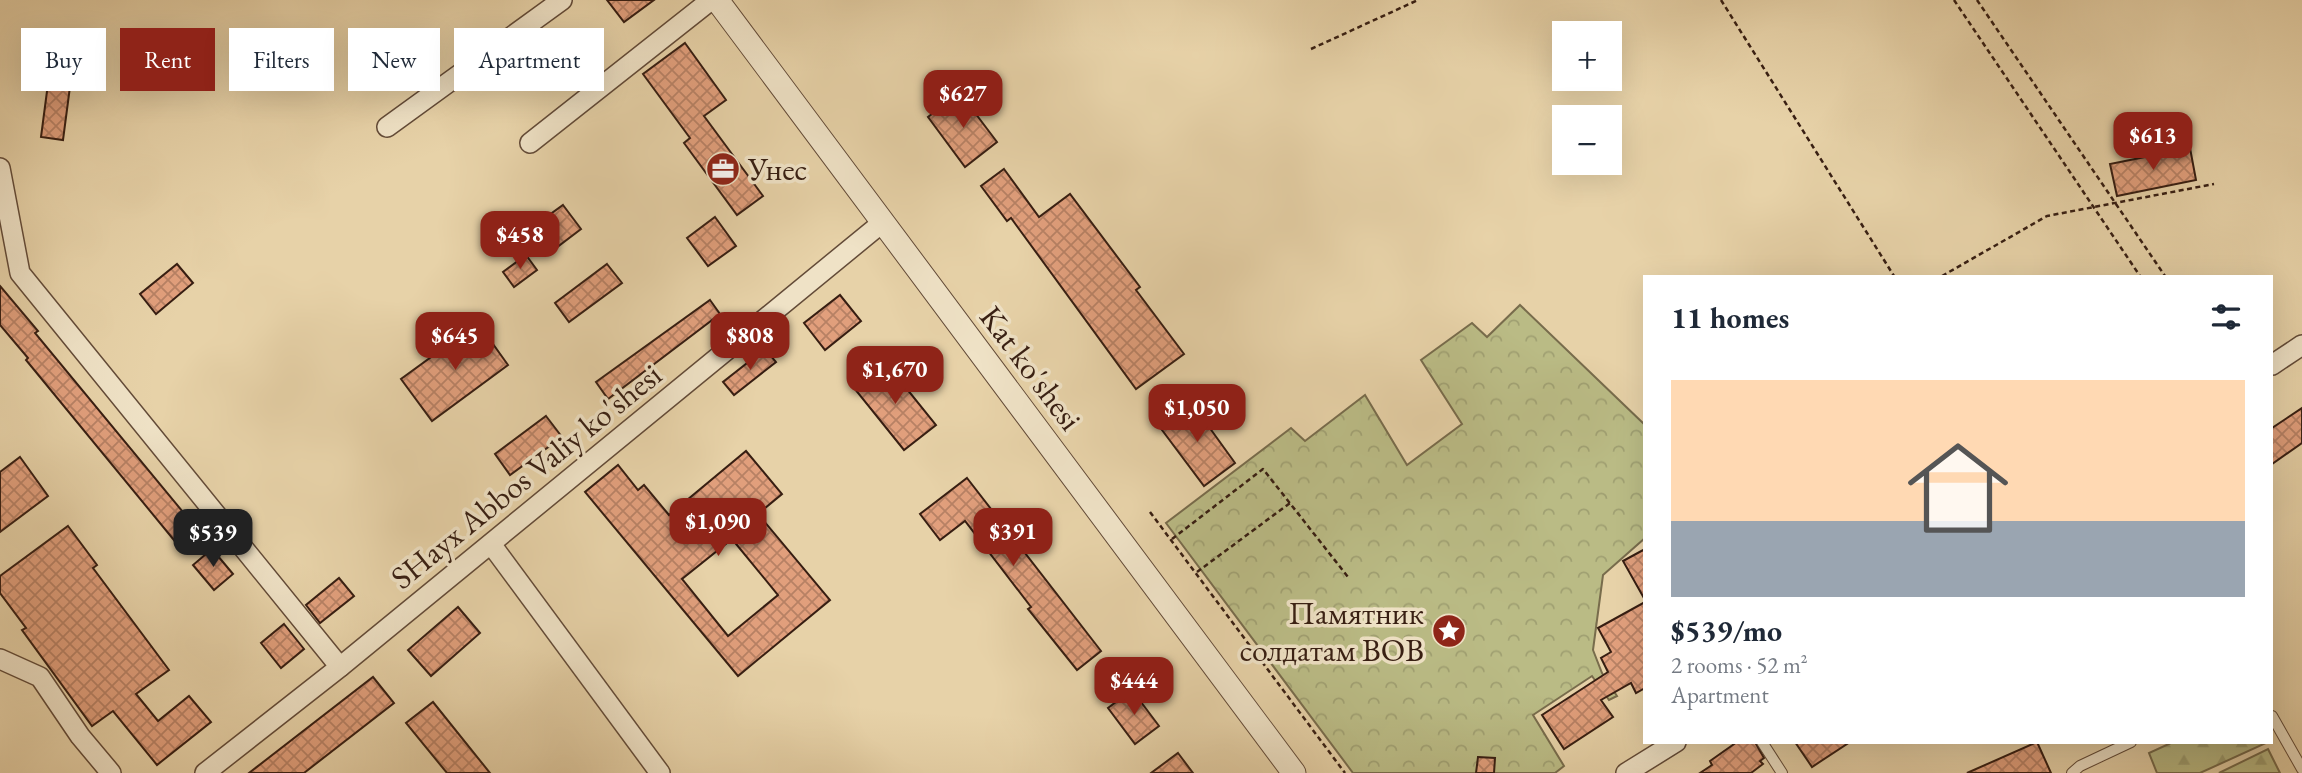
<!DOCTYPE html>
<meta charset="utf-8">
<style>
:root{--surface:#fff;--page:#f6f6f7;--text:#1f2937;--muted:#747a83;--accent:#8f2418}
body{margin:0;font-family:"EB Garamond",serif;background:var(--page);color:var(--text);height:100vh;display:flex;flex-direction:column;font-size:26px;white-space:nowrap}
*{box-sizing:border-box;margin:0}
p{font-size:23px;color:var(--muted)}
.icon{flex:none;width:38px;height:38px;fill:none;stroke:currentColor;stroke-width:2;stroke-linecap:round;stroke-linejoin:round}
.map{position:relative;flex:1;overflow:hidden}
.side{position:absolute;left:1643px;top:275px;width:630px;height:469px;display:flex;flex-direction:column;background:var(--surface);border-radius:0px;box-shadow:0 7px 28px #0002}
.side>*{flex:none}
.hud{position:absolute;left:21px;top:28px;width:665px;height:63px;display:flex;gap:14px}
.buttons{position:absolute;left:1552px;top:21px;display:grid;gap:14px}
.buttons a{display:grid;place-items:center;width:70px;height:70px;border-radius:0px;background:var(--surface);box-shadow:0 7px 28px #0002;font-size:35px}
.price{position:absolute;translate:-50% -60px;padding:0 16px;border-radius:14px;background:var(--accent);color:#fff;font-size:23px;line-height:46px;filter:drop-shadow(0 2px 4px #0008)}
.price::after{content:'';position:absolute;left:50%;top:42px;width:21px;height:16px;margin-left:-10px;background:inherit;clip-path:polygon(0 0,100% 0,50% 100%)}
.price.current{background:#222;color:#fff}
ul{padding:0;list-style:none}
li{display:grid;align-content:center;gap:14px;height:371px;padding:0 28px}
li span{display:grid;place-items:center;height:217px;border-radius:0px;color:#555}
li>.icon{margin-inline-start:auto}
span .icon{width:126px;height:126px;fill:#fffc;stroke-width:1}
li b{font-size:30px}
h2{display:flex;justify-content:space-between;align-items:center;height:84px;padding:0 28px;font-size:30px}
.pill{padding:0 24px;border-radius:0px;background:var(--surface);box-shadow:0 7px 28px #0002;font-size:24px;line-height:63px}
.pill.current{background:var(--accent);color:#fff}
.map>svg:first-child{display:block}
.forest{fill:url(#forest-firs);stroke:#786c4c;stroke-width:2}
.park{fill:url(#park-crowns);stroke:#786c4c;stroke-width:2}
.building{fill:url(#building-cross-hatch);stroke:#371e12;stroke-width:2;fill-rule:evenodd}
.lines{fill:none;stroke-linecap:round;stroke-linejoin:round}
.service-casing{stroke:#634b38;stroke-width:12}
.minor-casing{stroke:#634b38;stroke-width:22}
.tertiary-casing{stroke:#634b38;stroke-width:25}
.path{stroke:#371e12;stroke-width:2.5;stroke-dasharray:5 3.5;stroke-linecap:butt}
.service{stroke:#efe2c6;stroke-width:10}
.minor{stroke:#efe2c6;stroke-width:19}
.tertiary{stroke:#efe2c6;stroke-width:23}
.labels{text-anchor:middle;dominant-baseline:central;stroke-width:7;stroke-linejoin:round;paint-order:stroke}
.poi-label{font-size:32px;fill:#371e12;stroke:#efe2c6;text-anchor:start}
.street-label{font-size:32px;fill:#371e12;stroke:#efe2c6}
</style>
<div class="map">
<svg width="2302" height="773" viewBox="0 0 2302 773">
<defs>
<pattern id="forest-firs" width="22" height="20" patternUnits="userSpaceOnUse" patternTransform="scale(1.75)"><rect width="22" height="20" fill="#babb85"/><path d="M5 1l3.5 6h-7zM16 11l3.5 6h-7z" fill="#a0a072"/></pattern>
<pattern id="park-crowns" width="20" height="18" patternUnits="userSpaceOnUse" patternTransform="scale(1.75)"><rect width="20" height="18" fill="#babb85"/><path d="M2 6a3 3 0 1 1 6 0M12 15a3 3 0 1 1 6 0" fill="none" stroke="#a0a072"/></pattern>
<pattern id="building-cross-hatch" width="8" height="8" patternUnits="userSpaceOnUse" patternTransform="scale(1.75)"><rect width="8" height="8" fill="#e19f7c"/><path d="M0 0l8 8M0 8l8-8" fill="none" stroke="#b78164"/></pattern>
</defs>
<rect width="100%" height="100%" fill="#e7d2a8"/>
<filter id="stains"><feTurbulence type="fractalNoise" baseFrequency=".00286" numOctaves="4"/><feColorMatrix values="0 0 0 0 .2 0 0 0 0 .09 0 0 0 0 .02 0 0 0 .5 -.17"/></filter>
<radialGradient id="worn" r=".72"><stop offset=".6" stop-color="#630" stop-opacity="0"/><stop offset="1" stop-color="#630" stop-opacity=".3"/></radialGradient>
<g class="forest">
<path d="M2173,742H2265L2266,743L2200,773H2157L2149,753Z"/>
<path d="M2268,749L2280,773H2219Z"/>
</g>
<path class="park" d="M1520,305L1645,425V538L1603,575L1593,650L1602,673L1617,696L1609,700L1592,676L1533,715L1564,766L1555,773H1353L1166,523L1291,428L1305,441L1365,395L1407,465L1462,424L1421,360L1472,323L1487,337Z"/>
<g class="building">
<path d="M607,0H654L624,22Z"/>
<path d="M685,43L726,100L704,116L763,196L737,215L684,143L690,138L643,74Z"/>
<path d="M49,76L71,79L63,140L41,137Z"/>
<path d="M960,93L997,142L965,167L928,117Z"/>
<path d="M2190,148L2196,180L2117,196L2110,164Z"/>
<path d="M1004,169L1039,217L1070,194L1140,287L1136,290L1184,354L1136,389L1011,218L1007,221L981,186Z"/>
<path d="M563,205L581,229L552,251L534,226Z"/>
<path d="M715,217L736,246L708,266L687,238Z"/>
<path d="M526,255L537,270L514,287L503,272Z"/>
<path d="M177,264L193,283L156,314L140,294Z"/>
<path d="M607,264L622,283L569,322L555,303Z"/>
<path d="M0,286L38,331L35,333L197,529L178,545L26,360L28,358L0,325Z"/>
<path d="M840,295L861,321L825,350L804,323Z"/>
<path d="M710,300L720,314L608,399L596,382Z"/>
<path d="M478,323L508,365L432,421L401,379Z"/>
<path d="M765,349L776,362L734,395L723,382Z"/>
<path d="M886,363L936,425L904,450L854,388Z"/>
<path d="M1191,402L1235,463L1204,486L1159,426Z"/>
<path d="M2302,408V443L2272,464V428Z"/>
<path d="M546,416L562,437L510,475L495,454Z"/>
<path d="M746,451L782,494L758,514L830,600L738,676L585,492L618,465L638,490L644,485L669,515ZM732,539L778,595L728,636L682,579Z"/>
<path d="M20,457L48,496L0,532V472Z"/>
<path d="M967,478L1101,651L1077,670L1028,609L1031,607L965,521L940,540L920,514Z"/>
<path d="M68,526L97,565L93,568L169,670L136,694L158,721L189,696L211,722L157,765L113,711L92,726L22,630L26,628L0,593V576Z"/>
<path d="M212,549L233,574L214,590L193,565Z"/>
<path d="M1645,549V600L1623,561Z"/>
<path d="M339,578L354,596L320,623L306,605Z"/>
<path d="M1645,602V688L1636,693L1631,683L1601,700L1613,717L1564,749L1542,715L1608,672L1601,658L1611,652L1598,628Z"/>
<path d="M458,607L480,633L431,676L408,650Z"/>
<path d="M284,624L304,649L281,668L261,643Z"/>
<path d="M373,677L394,703L304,773H249Z"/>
<path d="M1132,690L1159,726L1135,744L1108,708Z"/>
<path d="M433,702L490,773H447L406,723Z"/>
<path d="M1737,742H1755L1764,758L1760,761L1763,764L1751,773H1700L1712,765L1710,761Z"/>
<path d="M1795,742H1850L1812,767Z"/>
<path d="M2037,742L2051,773H1967Z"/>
<path d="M1178,753L1193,773H1151Z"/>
<path d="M1478,757L1495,758L1494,773H1476Z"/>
</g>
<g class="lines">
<g class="service-casing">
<g id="service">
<path d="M2272,716L2302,769"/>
<path d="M1762,742L1782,773"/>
<path d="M2072,773L2080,766L2131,742"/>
</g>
</g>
<g class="minor-casing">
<g id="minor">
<path d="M387,127L562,0"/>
<path d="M530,143L711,0"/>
<path d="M0,168L20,273L340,667"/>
<path d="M2272,365L2302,345"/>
<path d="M491,544L660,773"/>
<path d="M0,659L40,677L80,736L111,773"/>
<path d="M205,773L340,667L883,222"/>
<path d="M1626,773L1676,742"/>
</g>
</g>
<g class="tertiary-casing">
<path id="tertiary" d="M717,0L1294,773"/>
</g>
<g class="path">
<path d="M1721,0L1894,276"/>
<path d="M1954,0L2140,276"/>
<path d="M1977,0L2165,276"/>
<path d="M1311,49L1418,0"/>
<path d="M1942,276L2047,216L2214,184"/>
<path d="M1150,512L1345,773"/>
<path d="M1172,539L1263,469L1348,577"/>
<path d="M1197,572L1290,503"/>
</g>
<use href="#service" class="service"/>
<use href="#minor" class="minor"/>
<use href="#tertiary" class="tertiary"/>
</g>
<defs>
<g id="office-disc" transform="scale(1.75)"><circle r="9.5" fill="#8f2418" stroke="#efe2c6"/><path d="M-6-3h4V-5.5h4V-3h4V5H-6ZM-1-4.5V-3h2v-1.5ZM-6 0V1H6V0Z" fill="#fff"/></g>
<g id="sight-disc" transform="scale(1.75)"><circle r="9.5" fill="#8f2418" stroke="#efe2c6"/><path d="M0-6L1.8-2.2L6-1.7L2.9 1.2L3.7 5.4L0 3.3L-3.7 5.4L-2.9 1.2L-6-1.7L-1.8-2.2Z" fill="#fff"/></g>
</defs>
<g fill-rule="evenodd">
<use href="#office-disc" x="723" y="169"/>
<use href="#sight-disc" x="1449" y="631"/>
</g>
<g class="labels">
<g class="poi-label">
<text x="748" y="169">Унес</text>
<text x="1424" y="613" text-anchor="end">Памятник<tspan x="1424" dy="37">солдатам ВОВ</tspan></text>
</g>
<g class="street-label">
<text transform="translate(1031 368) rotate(53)">Kat ko'shesi</text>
<text transform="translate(526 476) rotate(-39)">SHayx Abbos Valiy ko'shesi</text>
</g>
</g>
<rect width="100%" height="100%" filter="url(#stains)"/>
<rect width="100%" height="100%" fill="url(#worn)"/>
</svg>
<div class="buttons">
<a>+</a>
<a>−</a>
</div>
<b class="price" style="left:963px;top:130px">$627</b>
<b class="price" style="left:2153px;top:172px">$613</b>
<b class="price" style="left:520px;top:271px">$458</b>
<b class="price" style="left:455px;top:372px">$645</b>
<b class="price" style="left:750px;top:372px">$808</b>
<b class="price" style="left:895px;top:406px">$1,670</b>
<b class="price" style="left:1197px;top:444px">$1,050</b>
<b class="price" style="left:718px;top:558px">$1,090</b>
<b class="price" style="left:1013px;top:568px">$391</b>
<b class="price current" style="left:213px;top:569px">$539</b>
<b class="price" style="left:1134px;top:717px">$444</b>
<div class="hud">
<a class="pill">Buy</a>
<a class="pill current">Rent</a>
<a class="pill">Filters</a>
<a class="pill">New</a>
<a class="pill">Apartment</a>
</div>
<section class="side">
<h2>11 homes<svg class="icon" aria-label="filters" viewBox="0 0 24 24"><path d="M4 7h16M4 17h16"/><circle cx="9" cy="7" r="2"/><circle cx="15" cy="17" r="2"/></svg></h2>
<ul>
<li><span style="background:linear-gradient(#ffd9b3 65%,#9aa5b1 0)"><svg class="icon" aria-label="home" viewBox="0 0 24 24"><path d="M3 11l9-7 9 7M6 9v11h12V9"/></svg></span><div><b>$539/mo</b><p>2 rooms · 52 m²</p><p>Apartment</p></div></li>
</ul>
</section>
</div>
